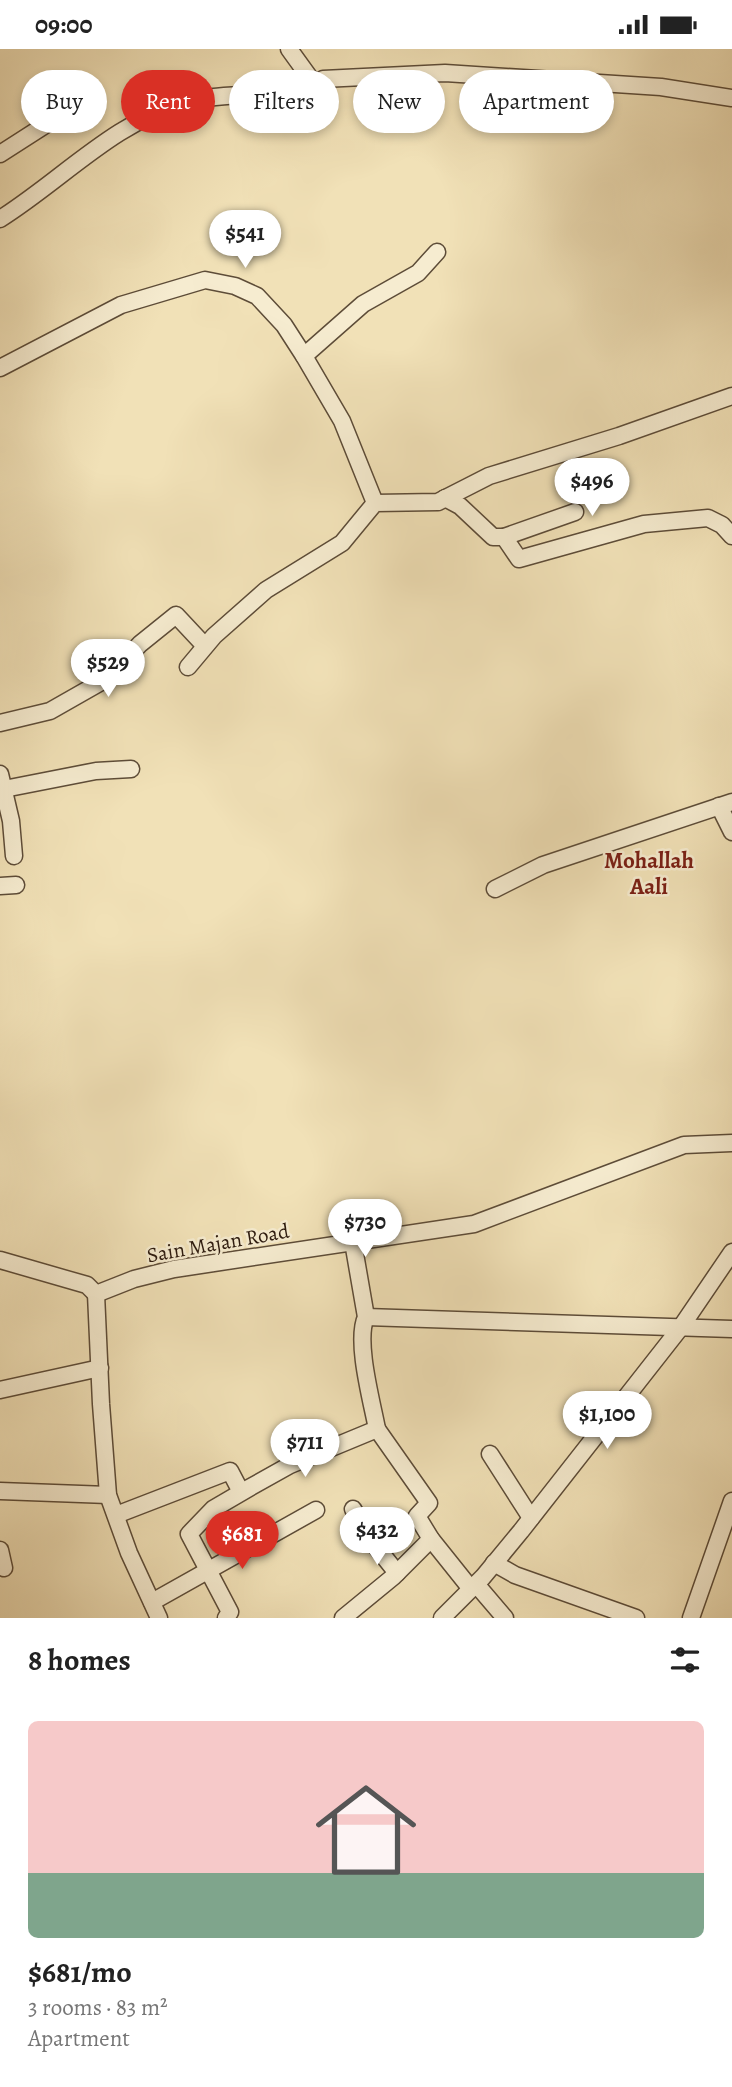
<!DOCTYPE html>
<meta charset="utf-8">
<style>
:root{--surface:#fff;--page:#f6f6f6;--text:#222;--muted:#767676;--accent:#d93025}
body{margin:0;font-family:Alegreya,serif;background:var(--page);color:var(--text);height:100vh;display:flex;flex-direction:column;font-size:26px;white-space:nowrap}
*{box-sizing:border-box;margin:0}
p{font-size:23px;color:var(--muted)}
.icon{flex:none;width:38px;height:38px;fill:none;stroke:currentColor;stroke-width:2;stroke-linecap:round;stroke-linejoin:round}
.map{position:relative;height:1569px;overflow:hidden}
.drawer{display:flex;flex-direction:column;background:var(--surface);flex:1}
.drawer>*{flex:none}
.hud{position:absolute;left:21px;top:21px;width:691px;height:63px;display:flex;gap:14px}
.price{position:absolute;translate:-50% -60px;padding:0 16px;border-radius:24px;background:#fff;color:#222;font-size:23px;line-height:46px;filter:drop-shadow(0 2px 4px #0008)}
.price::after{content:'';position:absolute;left:50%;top:42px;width:21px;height:16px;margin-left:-10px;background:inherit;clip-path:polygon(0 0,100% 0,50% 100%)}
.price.on{background:var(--accent);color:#fff}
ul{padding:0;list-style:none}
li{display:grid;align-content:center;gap:14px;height:371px;padding:0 28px}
li span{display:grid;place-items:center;height:217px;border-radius:10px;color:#555}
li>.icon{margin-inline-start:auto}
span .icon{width:126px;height:126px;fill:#fffc;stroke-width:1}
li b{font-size:30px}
h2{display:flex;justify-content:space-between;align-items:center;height:84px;padding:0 28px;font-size:30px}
.tag{padding:0 24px;border-radius:32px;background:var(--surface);box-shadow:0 4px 10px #0003;font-size:24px;line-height:63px}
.tag.on{background:var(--accent);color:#fff}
.status{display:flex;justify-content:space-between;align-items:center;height:49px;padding:0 35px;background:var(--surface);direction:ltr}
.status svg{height:19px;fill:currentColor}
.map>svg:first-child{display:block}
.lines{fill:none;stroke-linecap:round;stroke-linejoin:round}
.minor-casing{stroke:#5d4c38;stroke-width:19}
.minor{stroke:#f6ecd0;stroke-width:16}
.labels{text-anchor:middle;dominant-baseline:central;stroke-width:5;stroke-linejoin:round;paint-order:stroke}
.street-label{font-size:21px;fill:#2c1a0e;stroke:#f6ecd0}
.neighbourhood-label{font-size:23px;font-weight:bold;fill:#7a1f14;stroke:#f6ecd0}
</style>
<div class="status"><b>09:00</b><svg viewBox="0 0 49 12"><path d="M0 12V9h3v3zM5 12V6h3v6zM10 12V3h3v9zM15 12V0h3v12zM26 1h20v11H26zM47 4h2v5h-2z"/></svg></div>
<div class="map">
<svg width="732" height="1569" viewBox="0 0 732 1569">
<rect width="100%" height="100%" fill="#f1e1b7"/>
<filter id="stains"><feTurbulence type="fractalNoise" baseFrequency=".00286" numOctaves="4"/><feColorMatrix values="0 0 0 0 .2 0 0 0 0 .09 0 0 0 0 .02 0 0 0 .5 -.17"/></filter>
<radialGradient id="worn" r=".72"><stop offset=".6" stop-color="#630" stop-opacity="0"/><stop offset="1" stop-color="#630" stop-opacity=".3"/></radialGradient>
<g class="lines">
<g class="minor-casing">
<g id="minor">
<path d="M289,0L315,36"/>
<path d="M0,105L53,71"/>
<path d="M0,170C62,131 114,73 186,53C221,42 294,50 323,30L445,24L661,38L732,49"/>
<path d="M304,307L363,255L418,224L437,203"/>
<path d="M0,319L121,256L205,231L235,237L257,247L284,276L304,307L342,372L375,454"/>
<path d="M445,449L460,457L493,488H504L519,510L644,475L708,469L722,476L732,487"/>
<path d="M504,488L575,463"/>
<path d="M188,618L214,587L266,541L342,494L375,454L438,453L489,427L619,387L732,347"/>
<path d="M0,674L50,662L108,629L140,595L176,566L205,597"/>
<path d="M0,725L11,772L14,807"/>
<path d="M4,740L96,722L131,720"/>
<path d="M719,757L732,783"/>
<path d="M0,837L16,836"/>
<path d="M495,840L543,816L732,753"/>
<path d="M0,1211L87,1236L96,1245L134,1230L174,1220L474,1175L684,1096L732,1094"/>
<path d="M96,1245L101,1355L108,1446L129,1504L159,1569"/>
<path d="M366,1268L732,1280"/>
<path d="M0,1341L100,1319"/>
<path d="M377,1380L429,1454L417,1467L431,1490L471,1540"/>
<path d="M490,1405L531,1469"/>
<path d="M0,1442L108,1446"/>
<path d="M353,1460L374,1495L397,1524"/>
<path d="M116,1466L230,1422L241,1443"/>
<path d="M0,1501L4,1519"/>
<path d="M494,1514L515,1526L636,1569"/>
<path d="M476,1535L505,1569"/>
<path d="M152,1553L316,1461"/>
<path d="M226,1569L230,1563L189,1485L213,1460L249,1439L290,1416L377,1380C372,1353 355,1292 366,1268L353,1193"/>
<path d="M343,1569L393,1528L431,1490"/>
<path d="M442,1569L483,1528L521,1482L681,1278L732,1203"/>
<path d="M691,1569L732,1452"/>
</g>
</g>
<use href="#minor" class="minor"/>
</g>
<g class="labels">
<g class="street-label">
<text transform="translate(218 1194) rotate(-10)">Sain Majan Road</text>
</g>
<g class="neighbourhood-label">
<text x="649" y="811">Mohallah<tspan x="649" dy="26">Aali</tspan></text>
</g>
</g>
<rect width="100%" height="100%" filter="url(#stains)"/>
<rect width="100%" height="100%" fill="url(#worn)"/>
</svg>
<b class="price" style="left:245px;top:221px">$541</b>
<b class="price" style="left:592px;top:469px">$496</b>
<b class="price" style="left:108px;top:650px">$529</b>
<b class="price" style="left:365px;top:1210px">$730</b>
<b class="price" style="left:607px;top:1402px">$1,100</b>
<b class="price" style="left:305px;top:1430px">$711</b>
<b class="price" style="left:377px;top:1518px">$432</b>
<b class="price on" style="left:242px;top:1522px">$681</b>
<div class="hud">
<a class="tag">Buy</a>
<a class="tag on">Rent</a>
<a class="tag">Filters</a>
<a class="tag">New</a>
<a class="tag">Apartment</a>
</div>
</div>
<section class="drawer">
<h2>8 homes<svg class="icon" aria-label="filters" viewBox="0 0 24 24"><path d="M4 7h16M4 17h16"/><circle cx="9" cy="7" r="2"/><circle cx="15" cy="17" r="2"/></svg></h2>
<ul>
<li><span style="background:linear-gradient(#f6c9c9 70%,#7fa58c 0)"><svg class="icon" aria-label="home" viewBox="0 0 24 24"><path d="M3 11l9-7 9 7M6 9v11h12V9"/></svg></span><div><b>$681/mo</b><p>3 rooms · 83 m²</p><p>Apartment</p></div></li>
</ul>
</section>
